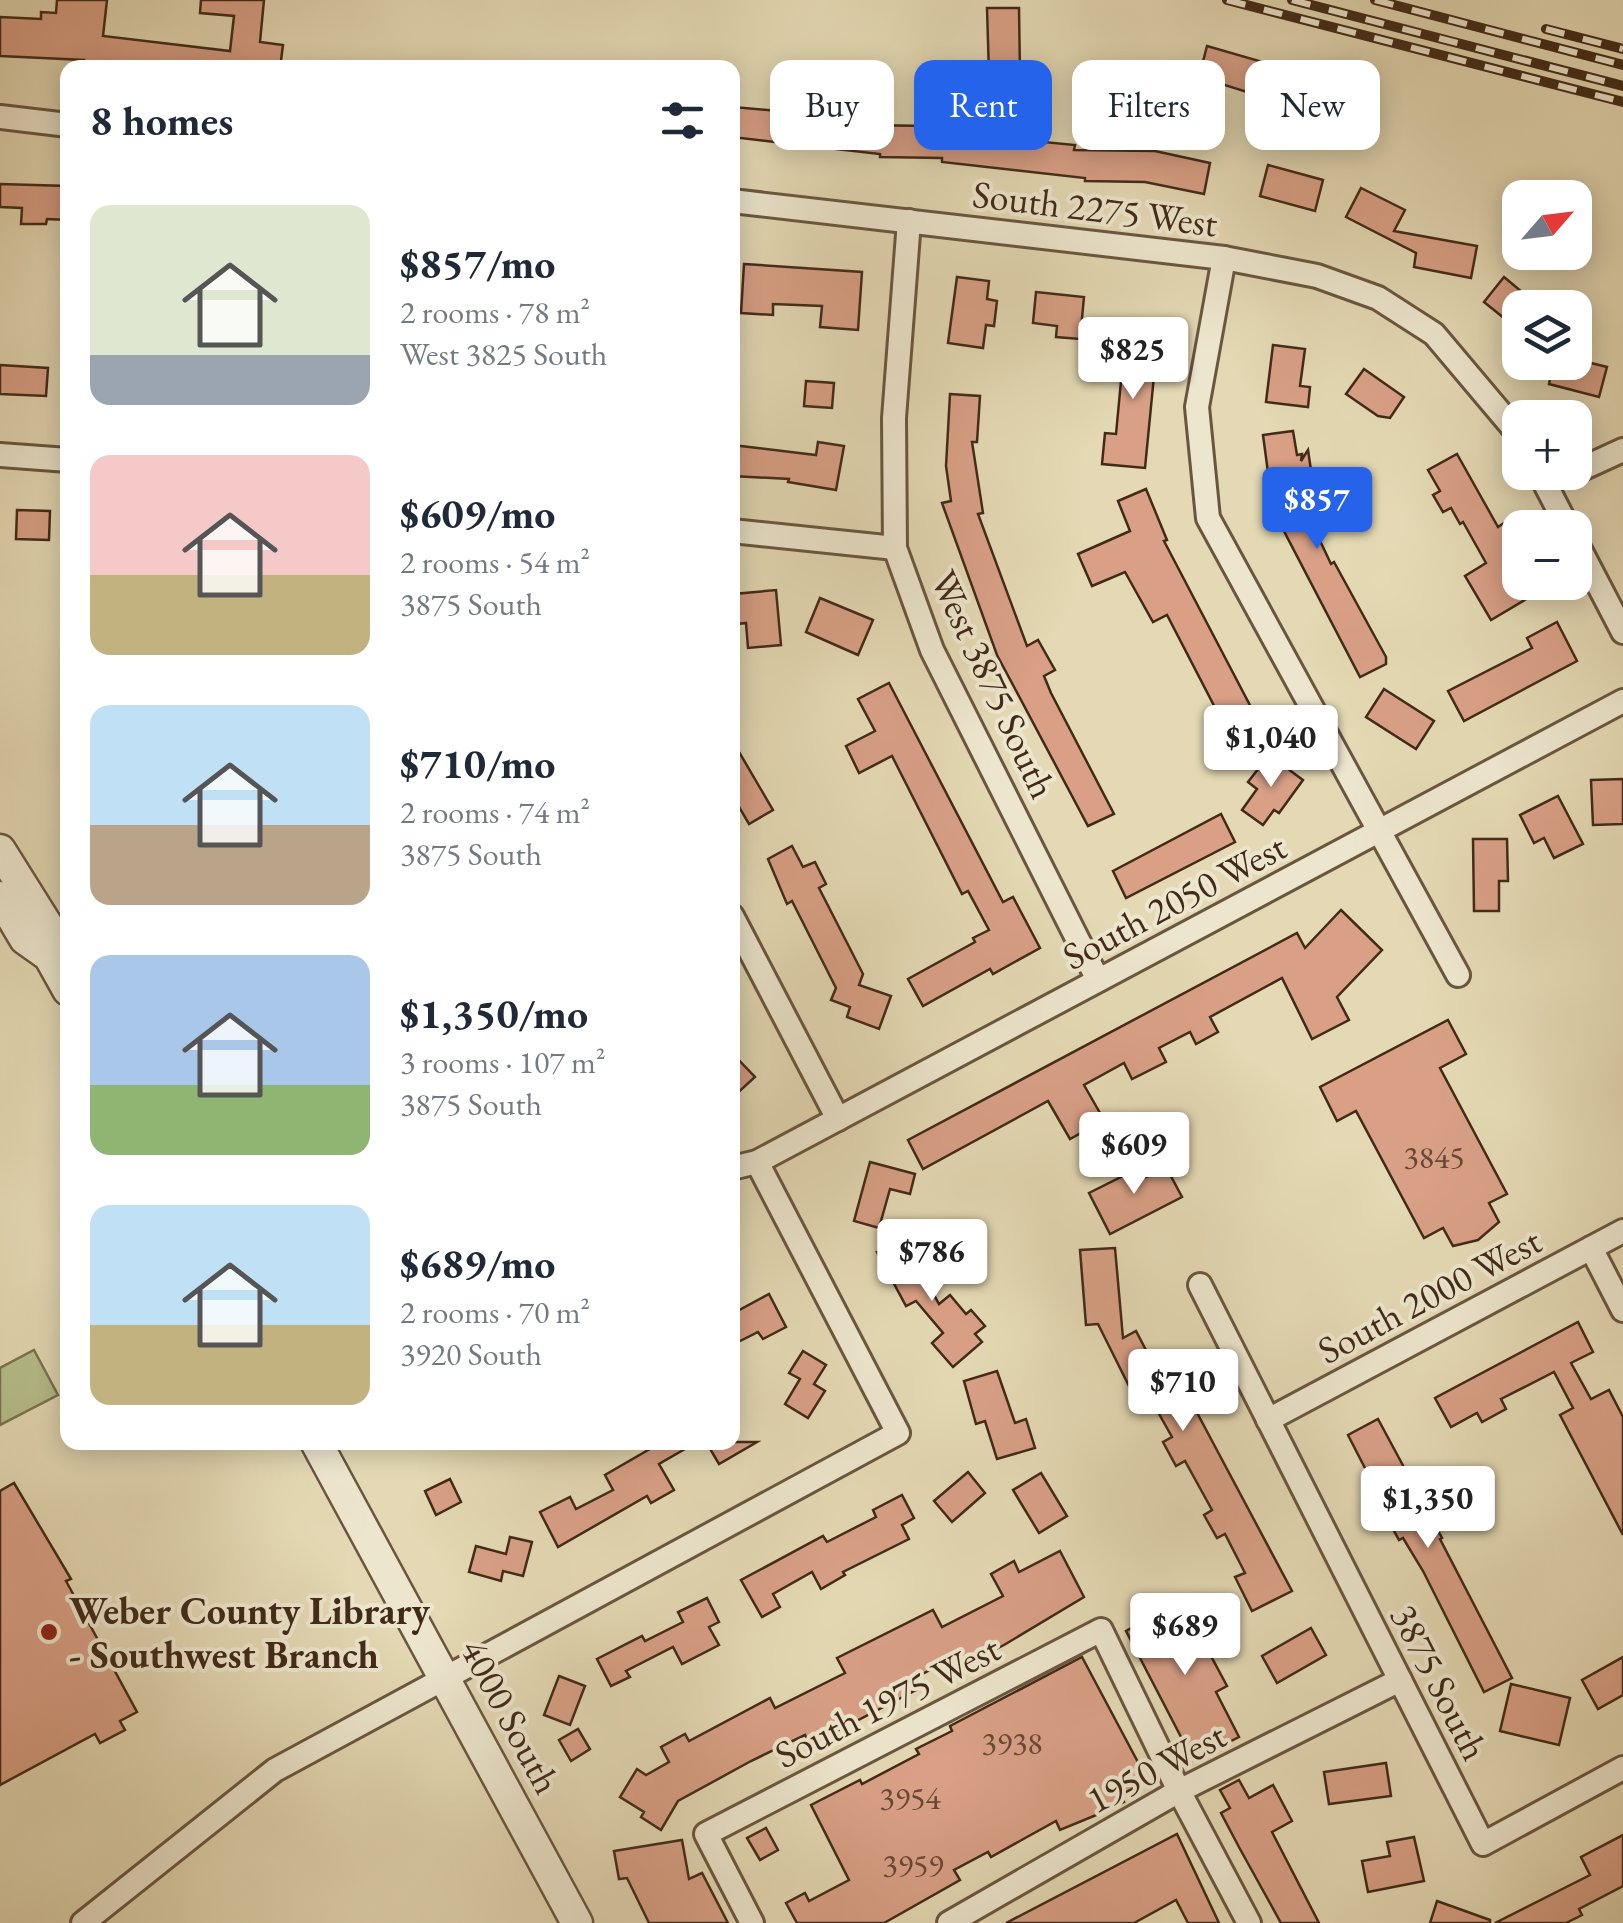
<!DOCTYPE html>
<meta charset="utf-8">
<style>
:root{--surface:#fff;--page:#f6f6f7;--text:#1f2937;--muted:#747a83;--accent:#2563eb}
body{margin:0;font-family:"EB Garamond",serif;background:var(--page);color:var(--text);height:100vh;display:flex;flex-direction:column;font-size:38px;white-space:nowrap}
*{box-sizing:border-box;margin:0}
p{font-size:32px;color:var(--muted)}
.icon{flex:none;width:55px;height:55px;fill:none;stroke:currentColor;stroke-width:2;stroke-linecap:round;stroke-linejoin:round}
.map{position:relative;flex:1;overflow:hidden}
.panel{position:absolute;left:60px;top:60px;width:680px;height:1390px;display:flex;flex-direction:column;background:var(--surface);border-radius:20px;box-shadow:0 5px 25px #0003}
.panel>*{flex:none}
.banner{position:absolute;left:770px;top:60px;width:702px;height:90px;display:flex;gap:20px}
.needle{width:65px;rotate:62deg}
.controls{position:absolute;left:1502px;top:180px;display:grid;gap:20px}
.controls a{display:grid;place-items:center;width:90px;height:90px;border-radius:20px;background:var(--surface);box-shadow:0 5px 25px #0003;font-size:50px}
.price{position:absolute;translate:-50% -85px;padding:0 22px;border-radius:10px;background:#fff;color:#222;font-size:32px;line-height:65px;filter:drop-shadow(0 2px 5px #0008)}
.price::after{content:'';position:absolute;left:50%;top:60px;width:30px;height:22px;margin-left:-15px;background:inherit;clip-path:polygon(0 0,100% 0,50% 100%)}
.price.on{background:var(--accent);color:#fff}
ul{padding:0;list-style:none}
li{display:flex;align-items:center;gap:30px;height:250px;padding:0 30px}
li span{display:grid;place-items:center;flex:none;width:280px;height:200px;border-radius:20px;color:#555}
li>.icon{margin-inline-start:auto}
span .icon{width:120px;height:120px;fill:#fffc;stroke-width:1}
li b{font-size:42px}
h2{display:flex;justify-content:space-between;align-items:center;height:120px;padding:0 30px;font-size:42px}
.pill{padding:0 35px;border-radius:20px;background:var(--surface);box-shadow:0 5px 25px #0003;font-size:35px;line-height:90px}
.pill.on{background:var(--accent);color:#fff}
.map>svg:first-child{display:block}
.green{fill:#b6bf8c;stroke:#7c7452;stroke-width:2.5}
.building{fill:#d9a086;stroke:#412a18;stroke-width:2.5}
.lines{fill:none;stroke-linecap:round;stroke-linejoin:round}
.minor-casing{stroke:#6a563f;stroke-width:28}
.tertiary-casing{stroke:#6a563f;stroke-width:35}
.minor{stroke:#ede6ce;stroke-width:22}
.tertiary{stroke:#ede6ce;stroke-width:30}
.rail-casing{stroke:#412a18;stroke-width:10}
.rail{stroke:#ede6ce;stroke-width:6;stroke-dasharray:19;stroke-linecap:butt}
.poi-dot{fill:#8f2418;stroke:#ede6ce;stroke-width:4}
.labels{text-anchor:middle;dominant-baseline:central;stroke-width:8;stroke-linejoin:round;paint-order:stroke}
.number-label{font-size:32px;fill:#674834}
.street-label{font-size:38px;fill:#412a18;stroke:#ede6ce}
.poi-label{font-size:38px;font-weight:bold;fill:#412a18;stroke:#ede6ce;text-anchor:start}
</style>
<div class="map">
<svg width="1623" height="1923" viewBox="0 0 1623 1923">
<rect width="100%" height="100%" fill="#e4d9b4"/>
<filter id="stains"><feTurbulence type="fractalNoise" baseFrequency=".002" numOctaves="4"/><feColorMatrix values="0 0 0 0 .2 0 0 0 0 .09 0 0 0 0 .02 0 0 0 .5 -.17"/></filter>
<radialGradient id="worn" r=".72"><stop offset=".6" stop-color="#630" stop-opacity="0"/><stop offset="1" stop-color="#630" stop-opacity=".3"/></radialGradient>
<path class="green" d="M34,1350L58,1395L0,1425V1368Z"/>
<g class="building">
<path d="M57,0H107L103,36L230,51L234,16L200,13L201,0H264L260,42L283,45L280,68H100L84,66V60L0,56V17L41,19V12L56,13Z"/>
<path d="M987,8H1019L1020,74L989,75Z"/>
<path d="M1207,46L1273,65L1266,98L1199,77Z"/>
<path d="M833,105L853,107V119L862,120V125L930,126L929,131L1075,145L1074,150L1155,151L1210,163L1204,194L1145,182L1085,181V178L942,162V158L880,157V154L732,137L734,107L833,116Z"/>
<path d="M1268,165L1323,180L1315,211L1260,196Z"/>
<path d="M0,184L68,186V220L47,219L46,224H21L22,208L0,207Z"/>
<path d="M1361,188L1405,210L1394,231L1477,246L1471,278L1414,267L1416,253L1346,217Z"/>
<path d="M744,264L862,272L858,330L820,327L822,306L773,304V315L741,313Z"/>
<path d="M957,277L989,281L987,299L997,301L994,326L986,325L983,348L948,343Z"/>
<path d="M1504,277L1541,308H1520V331L1484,302Z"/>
<path d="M1036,292L1084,297L1080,339L1056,337L1057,326L1033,323Z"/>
<path d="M1127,333L1158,335L1145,468L1102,464L1105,433L1116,434L1121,381L1111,380L1113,356L1125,357Z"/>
<path d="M1273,345L1305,349L1300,386L1310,387L1308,407L1266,402Z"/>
<path d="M1575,359L1607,367L1599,397L1549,384L1554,362H1575Z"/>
<path d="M0,365L48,368L46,396L0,394Z"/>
<path d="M1364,369L1404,397L1390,418L1378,416L1346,394Z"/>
<path d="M806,381L834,383L832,408L804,406Z"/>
<path d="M950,394L980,396L977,442H972L983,513L978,514L1027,646L1038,640L1055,670L1044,676L1051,693L1114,814L1088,826L997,655L942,503L951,501L946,466Z"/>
<path d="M1293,431L1297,455L1302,454L1301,461L1308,450L1313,484L1294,486L1331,564L1334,562L1386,657V664L1360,677L1273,510L1263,435Z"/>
<path d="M818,442L844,446L836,490L788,482L789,479L732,476V445L816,455Z"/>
<path d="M1457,454L1498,527L1504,523L1520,551V582H1555L1491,620L1465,576L1486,563L1463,522L1460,524L1451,508L1443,512L1433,495L1440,491L1428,470Z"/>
<path d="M1146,489L1167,540L1164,541L1265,734L1236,748L1167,615L1153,622L1125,572L1092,586L1078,554L1130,531L1118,501Z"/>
<path d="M17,510L50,511L49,540L16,539Z"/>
<path d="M776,590L781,645L748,648L746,623L737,624L734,594Z"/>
<path d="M820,598L873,620L858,655L806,632Z"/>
<path d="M1557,622L1577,661L1464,721L1448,691L1532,648L1527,638Z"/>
<path d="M889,683L1003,902L1013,897L1040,948L993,974L990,969L923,1006L908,979L975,942L973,938L989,930L968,891L962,894L892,756L859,773L846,746L875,731L858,699Z"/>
<path d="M1384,689L1434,721L1416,749L1366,717Z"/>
<path d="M732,740L773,810L749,824L732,795Z"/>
<path d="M1269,755L1303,780L1279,813L1274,810L1263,825L1242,810L1257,789L1248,782Z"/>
<path d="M1623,779V824L1593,825L1591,780Z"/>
<path d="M1558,796L1583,844L1554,858L1544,838L1534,843L1520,815Z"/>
<path d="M1221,814L1235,842L1126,898L1113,871Z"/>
<path d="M1473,839H1507L1508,881H1499V911H1474Z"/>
<path d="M792,846L803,867L815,862L826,884L819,888L863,974L859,985L891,996L879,1029L847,1017L850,1007L831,1000L836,988L792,901L787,904L768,859Z"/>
<path d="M1341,910L1382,950L1337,997L1349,1020L1312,1039L1282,978L1210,1017L1218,1032L1196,1044L1190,1032L1159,1048L1166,1062L1132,1079L1124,1063L1084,1085L1104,1120L1070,1139L1048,1101L923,1169L908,1140L1297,933L1305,948Z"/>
<path d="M1448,1020L1466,1054L1440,1068L1507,1194L1489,1203L1499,1222L1478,1240L1453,1246L1443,1228L1424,1238L1356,1111L1337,1121L1320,1087Z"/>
<path d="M732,1053L755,1077L732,1098Z"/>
<path d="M870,1162L915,1174L910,1194L890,1189L879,1228L854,1221Z"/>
<path d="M1141,1167L1146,1177L1166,1167L1182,1197L1110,1234L1089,1193Z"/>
<path d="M903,1238L939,1304L950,1295L966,1314L971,1310L985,1326L975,1334L982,1342L953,1367L932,1343L943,1333L916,1301L906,1306L877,1252Z"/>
<path d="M1115,1248L1123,1338L1136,1331L1173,1402L1187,1394L1292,1591L1252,1611L1235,1577L1245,1573L1225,1534L1217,1538L1204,1515L1212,1510L1185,1461L1176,1466L1163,1442L1172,1437L1150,1398L1138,1404L1098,1324L1086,1325L1080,1250Z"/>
<path d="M769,1294L786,1327L763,1339L758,1332L732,1345V1314Z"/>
<path d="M1578,1322L1593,1352L1571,1363L1591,1399L1609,1390L1623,1417V1535L1560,1415L1573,1408L1554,1372L1501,1399L1506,1409L1482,1422L1477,1413L1451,1427L1435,1398Z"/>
<path d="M803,1351L826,1365L814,1384L825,1391L808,1418L785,1404L800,1379L789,1373Z"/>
<path d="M997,1371L1015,1423L1026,1419L1035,1448L997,1459L985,1421L976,1424L964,1381Z"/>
<path d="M1378,1419L1442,1538L1440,1539L1512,1678L1484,1692L1423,1571L1403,1538L1399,1540L1383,1511L1386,1509L1348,1435Z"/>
<path d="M662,1442H697L659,1464L674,1490L651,1503L647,1496L558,1547L540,1512L570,1497L576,1509L613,1490L605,1475Z"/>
<path d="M706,1442H757L719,1464Z"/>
<path d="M968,1472L985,1493L952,1522L934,1501Z"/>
<path d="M1041,1473L1067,1516L1039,1533L1013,1490Z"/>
<path d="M450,1479L461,1502L436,1515L425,1491Z"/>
<path d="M14,1483L71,1579L66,1581L137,1712L120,1721L125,1730L100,1743L95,1734L0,1785V1491Z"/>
<path d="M902,1495L914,1518L902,1525L909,1539L843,1572L845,1575L821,1589L812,1572L773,1594L780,1607L762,1617L741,1580L823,1536L827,1542L876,1517L873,1510Z"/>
<path d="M510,1537L532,1542L523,1576L503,1571L501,1581L469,1572L476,1546L506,1554Z"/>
<path d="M1060,1551L1084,1597L1004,1645L950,1672L945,1662L915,1678L920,1688L810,1745L805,1735L751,1761L678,1801L661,1830L641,1817L644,1812L620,1797L637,1769L646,1775L669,1762L661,1747L685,1734L689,1741L770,1698L775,1708L845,1673L837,1658L933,1610L942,1627L1003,1596L991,1574L1014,1561L1019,1572Z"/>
<path d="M707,1598L719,1622L709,1627L719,1645L682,1664L673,1647L626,1671L630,1677L611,1686L597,1659L642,1636L645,1641L683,1622L678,1612Z"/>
<path d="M1181,1600L1227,1686L1216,1692L1239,1737L1193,1760L1126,1631Z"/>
<path d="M1311,1628L1326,1655L1277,1683L1262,1656Z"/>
<path d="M1082,1657L1148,1781L1120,1795L1124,1802L1106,1811L1060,1830L1056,1821L991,1857L988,1852L954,1870L960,1880L884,1923H797L786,1903L805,1893L809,1901L849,1880L811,1805L860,1780L862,1784L919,1754L916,1749L952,1731L950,1726Z"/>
<path d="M1623,1657V1695L1598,1709L1582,1680Z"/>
<path d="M559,1676L585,1686L570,1725L544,1715Z"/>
<path d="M1511,1684L1570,1698L1559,1745L1500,1731Z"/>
<path d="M578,1729L590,1749L571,1761L559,1740Z"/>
<path d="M1386,1763L1391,1796L1329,1804L1324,1772Z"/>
<path d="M1239,1780L1249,1798L1273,1785L1292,1821L1272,1832L1319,1923H1281L1240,1849L1221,1813L1230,1808L1220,1790Z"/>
<path d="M766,1828L778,1850L760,1860L747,1838Z"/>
<path d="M1177,1834L1219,1923H1188L1176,1900L1134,1923H1006Z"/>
<path d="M1623,1835V1886L1579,1909L1582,1915L1566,1923H1495L1590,1875L1581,1857Z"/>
<path d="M1414,1837L1424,1881L1368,1892L1362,1861L1390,1856L1387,1842Z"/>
<path d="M682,1840L689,1879L702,1873L728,1923H649L627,1878L619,1879L614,1851Z"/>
<path d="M1437,1901L1490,1920V1923H1430Z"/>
</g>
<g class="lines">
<g class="minor-casing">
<g id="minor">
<path d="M0,117L68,125"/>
<path d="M732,201L1224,258L1317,276L1378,298L1434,334L1520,436"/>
<path d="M909,221L894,418L895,548L932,650L1098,980"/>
<path d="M1224,258L1197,407L1208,518L1458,975"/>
<path d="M0,455L68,460"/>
<path d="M1539,472L1568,528"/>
<path d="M1575,472L1623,450"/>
<path d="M732,531L895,548"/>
<path d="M1575,540L1623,632"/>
<path d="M732,916L838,1119"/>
<path d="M732,1168L757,1162L1623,701"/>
<path d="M1591,1248L1623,1310"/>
<path d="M1200,1285L1483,1844L1623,1768"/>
<path d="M1268,1420L1623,1231"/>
<path d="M83,1923L275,1770L898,1433L757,1162"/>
<path d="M752,1923L706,1834L1101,1630L1179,1791L1249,1923"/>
<path d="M949,1923L1179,1791L1400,1680"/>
</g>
</g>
<g class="tertiary-casing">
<g id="tertiary">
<path d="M0,850L52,933L49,956"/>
<path d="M0,897L25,939L49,956L68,990"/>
<path d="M316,1442L577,1923"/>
</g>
</g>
<use href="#minor" class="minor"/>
<use href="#tertiary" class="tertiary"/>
<g class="rail-casing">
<g id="rail">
<path d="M1227,0L1623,102"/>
<path d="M1292,0L1623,86"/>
<path d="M1375,0L1623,65"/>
<path d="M1546,29L1623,49"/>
</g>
</g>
<use href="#rail" class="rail"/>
</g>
<circle class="poi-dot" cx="49" cy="1632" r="10"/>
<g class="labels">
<g class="number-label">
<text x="1434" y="1157">3845</text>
<text x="1012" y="1743">3938</text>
<text x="910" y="1798">3954</text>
<text x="913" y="1865">3959</text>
</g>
<g class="street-label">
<text transform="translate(1095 208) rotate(7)">South 2275 West</text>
<text transform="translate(994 684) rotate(65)">West 3875 South</text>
<text transform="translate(1174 901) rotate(-28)">South 2050 West</text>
<text transform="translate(1429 1295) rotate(-28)">South 2000 West</text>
<text transform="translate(1440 1682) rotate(63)">3875 South</text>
<text transform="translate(887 1701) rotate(-27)">South 1975 West</text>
<text transform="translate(511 1716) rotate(62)">4000 South</text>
<text transform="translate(1156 1767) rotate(-28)">1950 West</text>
</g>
<g class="poi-label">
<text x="69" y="1610">Weber County Library<tspan x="69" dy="44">- Southwest Branch</tspan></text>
</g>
</g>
<rect width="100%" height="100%" filter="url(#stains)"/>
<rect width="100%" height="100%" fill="url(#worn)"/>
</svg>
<div class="controls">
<a><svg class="needle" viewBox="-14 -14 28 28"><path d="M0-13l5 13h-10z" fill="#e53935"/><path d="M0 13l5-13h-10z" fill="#747a83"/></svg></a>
<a><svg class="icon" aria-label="layers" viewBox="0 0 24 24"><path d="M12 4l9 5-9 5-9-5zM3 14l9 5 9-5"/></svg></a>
<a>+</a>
<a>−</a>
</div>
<b class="price" style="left:1133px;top:402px">$825</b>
<b class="price on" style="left:1317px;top:552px">$857</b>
<b class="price" style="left:1271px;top:790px">$1,040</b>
<b class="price" style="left:1134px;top:1197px">$609</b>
<b class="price" style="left:932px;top:1304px">$786</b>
<b class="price" style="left:1183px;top:1434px">$710</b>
<b class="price" style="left:1428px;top:1551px">$1,350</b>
<b class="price" style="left:1185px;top:1678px">$689</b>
<div class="banner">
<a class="pill">Buy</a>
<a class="pill on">Rent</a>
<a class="pill">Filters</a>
<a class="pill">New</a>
</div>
<section class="panel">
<h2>8 homes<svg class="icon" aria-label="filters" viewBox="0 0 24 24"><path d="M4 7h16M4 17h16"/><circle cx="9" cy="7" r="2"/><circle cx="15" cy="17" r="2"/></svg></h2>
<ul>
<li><span style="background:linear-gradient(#dfe7d0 75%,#9aa5b1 0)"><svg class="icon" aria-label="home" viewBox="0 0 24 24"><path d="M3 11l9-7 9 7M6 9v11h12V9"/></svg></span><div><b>$857/mo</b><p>2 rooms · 78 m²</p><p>West 3825 South</p></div></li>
<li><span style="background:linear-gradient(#f6c9c9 60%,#c2b280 0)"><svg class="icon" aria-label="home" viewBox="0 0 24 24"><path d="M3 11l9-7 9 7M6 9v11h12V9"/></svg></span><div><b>$609/mo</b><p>2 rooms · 54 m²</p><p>3875 South</p></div></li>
<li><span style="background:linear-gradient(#bfe0f5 60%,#b9a48a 0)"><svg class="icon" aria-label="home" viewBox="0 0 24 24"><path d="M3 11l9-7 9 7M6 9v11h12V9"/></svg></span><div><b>$710/mo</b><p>2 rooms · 74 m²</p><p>3875 South</p></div></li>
<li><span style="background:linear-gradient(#a9c7e8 65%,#8fb573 0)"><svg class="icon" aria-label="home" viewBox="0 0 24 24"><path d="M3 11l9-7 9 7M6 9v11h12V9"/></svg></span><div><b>$1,350/mo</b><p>3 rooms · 107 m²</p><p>3875 South</p></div></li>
<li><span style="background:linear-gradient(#bfe0f5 60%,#c2b280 0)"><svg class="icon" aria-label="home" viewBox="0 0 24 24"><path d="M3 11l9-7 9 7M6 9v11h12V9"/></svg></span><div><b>$689/mo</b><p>2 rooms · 70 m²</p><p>3920 South</p></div></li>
</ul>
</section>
</div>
